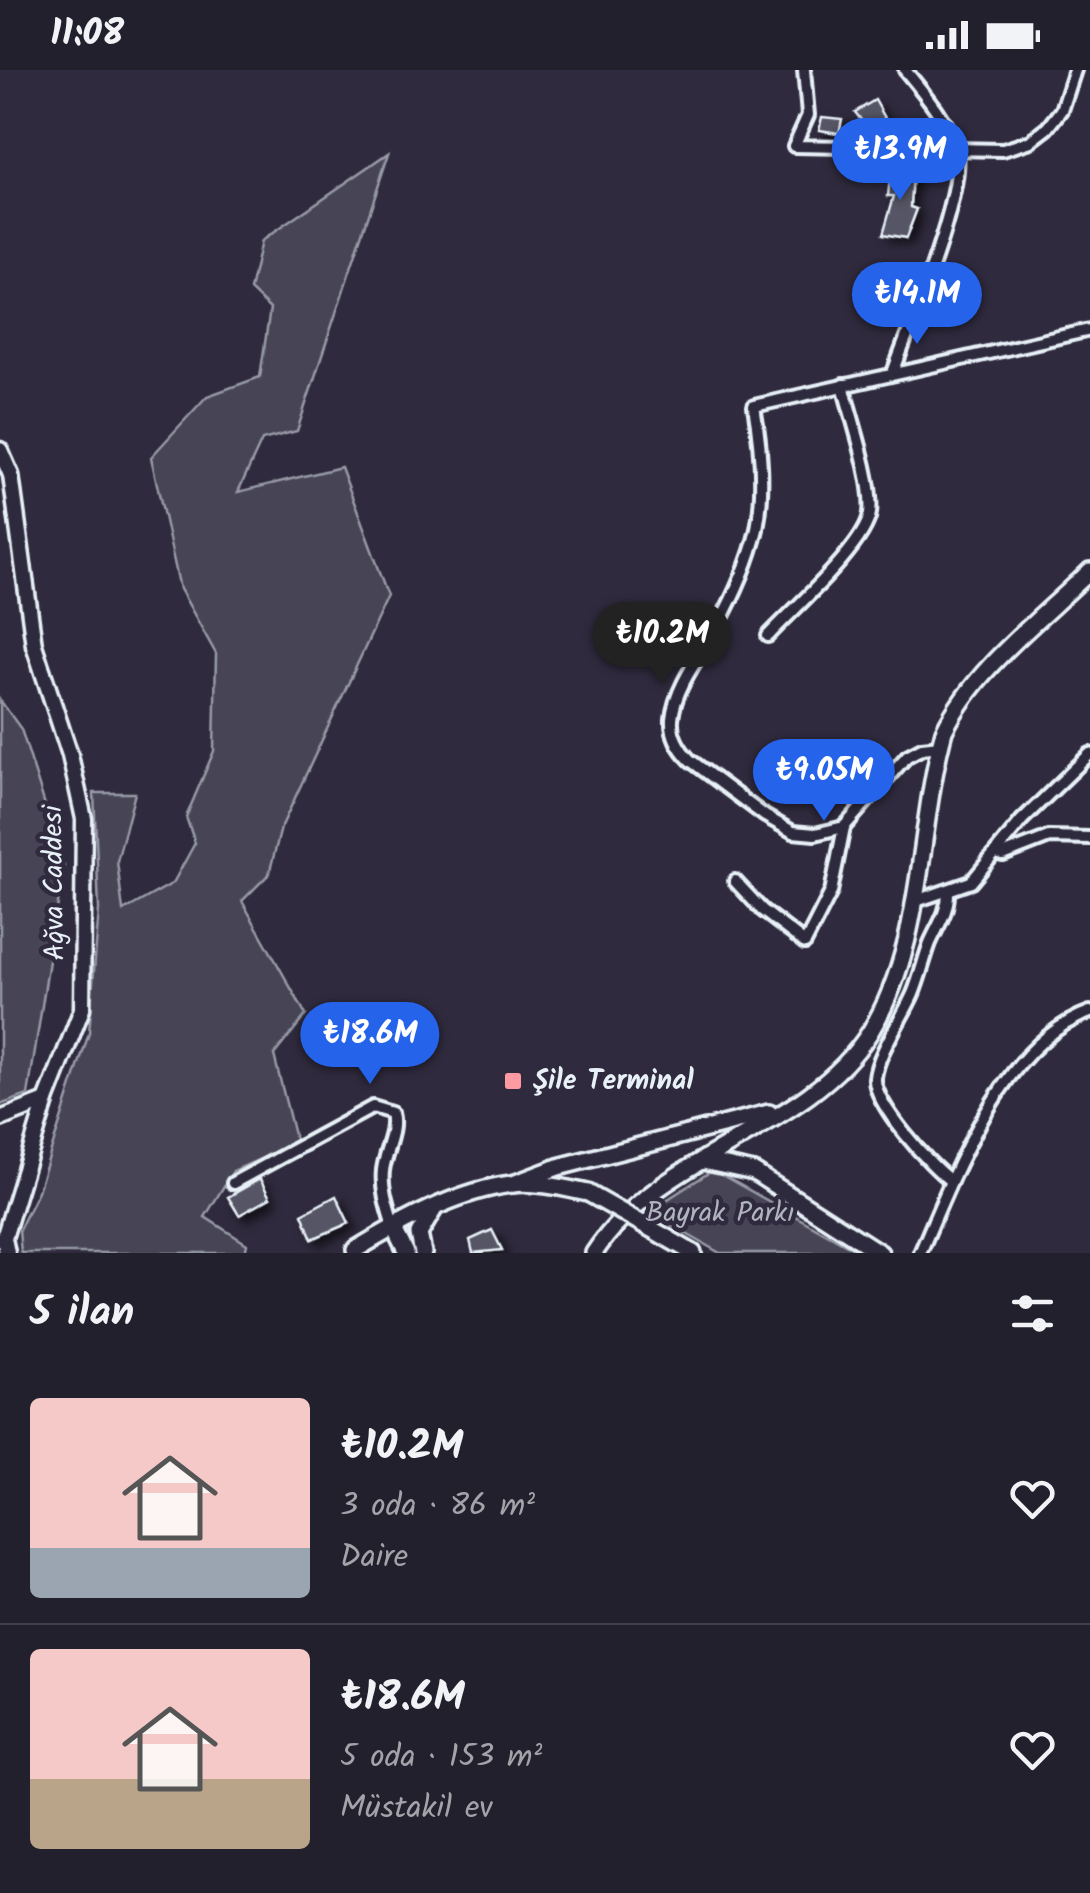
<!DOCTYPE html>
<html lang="tr">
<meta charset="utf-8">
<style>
:root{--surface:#23202e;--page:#2b2836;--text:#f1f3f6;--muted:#a3a3aa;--line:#403e4a;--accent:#2563eb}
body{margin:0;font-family:Kalam,sans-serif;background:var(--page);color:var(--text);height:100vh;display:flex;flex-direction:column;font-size:38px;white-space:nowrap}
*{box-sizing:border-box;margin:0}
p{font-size:32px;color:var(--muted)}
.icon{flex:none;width:55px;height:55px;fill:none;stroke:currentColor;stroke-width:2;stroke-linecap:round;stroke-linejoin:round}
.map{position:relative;height:1183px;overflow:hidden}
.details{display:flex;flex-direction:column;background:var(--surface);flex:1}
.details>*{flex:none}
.price{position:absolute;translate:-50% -85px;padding:0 22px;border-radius:35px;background:var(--accent);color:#fff;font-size:32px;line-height:65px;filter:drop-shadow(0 2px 5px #0008)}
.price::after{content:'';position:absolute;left:50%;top:60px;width:30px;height:22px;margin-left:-15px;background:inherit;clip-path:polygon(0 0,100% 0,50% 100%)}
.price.current{background:#222;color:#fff}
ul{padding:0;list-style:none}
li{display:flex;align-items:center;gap:30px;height:250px;padding:0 30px}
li+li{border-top:2px solid var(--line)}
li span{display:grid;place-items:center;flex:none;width:280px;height:200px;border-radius:10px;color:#555}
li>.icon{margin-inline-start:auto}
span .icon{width:120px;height:120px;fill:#fffc;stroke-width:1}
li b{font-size:42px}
h2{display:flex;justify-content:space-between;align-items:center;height:120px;padding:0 30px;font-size:42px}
.status{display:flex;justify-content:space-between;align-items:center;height:70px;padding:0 50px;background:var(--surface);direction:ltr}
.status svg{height:28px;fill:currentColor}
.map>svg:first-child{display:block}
.green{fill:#464455;stroke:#979aa6;stroke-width:2.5}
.building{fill:#575565;stroke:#e8f1f8;stroke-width:2.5;filter:url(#shadow)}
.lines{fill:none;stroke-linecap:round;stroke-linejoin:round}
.street-casing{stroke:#e8f1f8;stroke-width:18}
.secondary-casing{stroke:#e8f1f8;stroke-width:21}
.primary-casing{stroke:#e8f1f8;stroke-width:22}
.street{stroke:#2f2a3d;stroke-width:10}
.secondary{stroke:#2f2a3d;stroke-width:14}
.primary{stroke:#2f2a3d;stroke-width:15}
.primary-bridge-casing{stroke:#e8f1f8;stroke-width:22;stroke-linecap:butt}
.primary-bridge{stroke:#2f2a3d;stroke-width:15}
.poi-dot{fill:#ff9aa2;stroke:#2f2a3d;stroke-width:4}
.labels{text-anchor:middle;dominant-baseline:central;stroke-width:9;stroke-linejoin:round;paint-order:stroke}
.street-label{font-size:28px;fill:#e8f1f8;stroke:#2f2a3d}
.poi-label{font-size:28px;font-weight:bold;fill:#e8f1f8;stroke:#2f2a3d;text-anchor:start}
.park-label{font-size:28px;fill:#afb4bf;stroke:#2f2a3d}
</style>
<div class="status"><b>11:08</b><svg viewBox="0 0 49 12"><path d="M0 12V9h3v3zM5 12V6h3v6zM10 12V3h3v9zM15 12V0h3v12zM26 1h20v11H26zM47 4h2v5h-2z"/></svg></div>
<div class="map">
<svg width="1090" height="1183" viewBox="0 0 1090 1183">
<defs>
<filter id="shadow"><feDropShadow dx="6" dy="6" stdDeviation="5" flood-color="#0009"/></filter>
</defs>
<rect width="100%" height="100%" fill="#2f2a3d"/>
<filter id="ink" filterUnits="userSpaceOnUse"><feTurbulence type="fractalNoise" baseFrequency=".01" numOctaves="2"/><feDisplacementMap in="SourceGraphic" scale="20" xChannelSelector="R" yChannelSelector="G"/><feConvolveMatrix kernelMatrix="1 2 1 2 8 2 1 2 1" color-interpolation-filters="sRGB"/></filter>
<g filter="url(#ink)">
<g class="green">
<path d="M389,83L297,361L262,370L238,422L341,397L389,526L281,758L269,804L242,831L306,945L274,985L296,1073L233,1101L205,1147L247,1174L245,1183H21L19,1160L38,1121L89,963L99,839L94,723H135L117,791L123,841L173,813L195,773L186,747L214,681L216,584L180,519L151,387L207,326L260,307L270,239L250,220L261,171Z"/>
<path d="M0,630L21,659L64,795L28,1025L0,1035Z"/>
<path d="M713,1100L861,1183H720L648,1142Z"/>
</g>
<g class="building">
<path d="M875,30L885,48L868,59L855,42Z"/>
<path d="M822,47L842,49L839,63L819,60Z"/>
<path d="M891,97L913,100L911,137L917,139L906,168L883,164L894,126H888Z"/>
<path d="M260,1109L270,1128L239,1145L228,1127Z"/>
<path d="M336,1126L349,1153L312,1169L302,1144Z"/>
<path d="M492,1160L502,1180L473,1183L470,1170Z"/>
</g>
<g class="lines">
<g class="street-casing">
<g id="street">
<path d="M804,0L808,45L794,76L1003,80L1031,71L1048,58L1062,40L1075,0"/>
<path d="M893,303C909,258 968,118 956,79C947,50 924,23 905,0"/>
<path d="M768,566C792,540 866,475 870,443C874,413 851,347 843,315"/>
<path d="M844,757L815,764L793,762L765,746L690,690C679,679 671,665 672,649C675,617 700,586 716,559C733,528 749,494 757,459C765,419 761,377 754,336L1090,260"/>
<path d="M996,783L1003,785L1049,767L1090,768"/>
<path d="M735,811L762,840L805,873L831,822L844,757L907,686L922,678L940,676"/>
<path d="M948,823C948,842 938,855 930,873C924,889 920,907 913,924C903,947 877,984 875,1008C873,1033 931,1097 951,1111"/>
<path d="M913,832L971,812L1022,750L1090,684"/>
<path d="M233,1113L373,1037L393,1043C398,1061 385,1081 383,1100C381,1120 387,1138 393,1157"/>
<path d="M920,1183C955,1103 1002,973 1090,942"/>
</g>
</g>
<g class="secondary-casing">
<g id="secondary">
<path d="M0,380L11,405L34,575L70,685L84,749L82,939L46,1031L4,1168L7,1183"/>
<path d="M0,1049L46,1031"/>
</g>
</g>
<g class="primary-casing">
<g id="primary">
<path d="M703,1091L754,1102L880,1183"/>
<path d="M513,1114L558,1097L769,1043"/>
<path d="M393,1157L406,1183"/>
<path d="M662,1165L693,1183"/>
<path d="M355,1180C401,1152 457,1121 511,1114C536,1111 564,1118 588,1123"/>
<path d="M423,1183L419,1164L434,1139"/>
<path d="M594,1183C660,1082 807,1062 870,962C925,873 917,759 944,661C975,598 1040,550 1090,501"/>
</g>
</g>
<use href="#street" class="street"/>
<use href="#secondary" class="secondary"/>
<use href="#primary" class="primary"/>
<g class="primary-bridge-casing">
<path id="primary-bridge" d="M588,1123L662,1165"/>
</g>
<use href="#primary-bridge" class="primary-bridge"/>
</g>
</g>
<rect class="poi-dot" x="503" y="1001" width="20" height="20" rx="5"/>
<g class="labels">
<g class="street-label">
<text transform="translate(55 813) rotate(-91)">Ağva Caddesi</text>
</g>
<g class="poi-label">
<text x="533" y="1011">Şile Terminal</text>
</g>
<g class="park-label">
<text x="720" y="1143">Bayrak Parkı</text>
</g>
</g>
</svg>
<b class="price" style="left:900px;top:133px">₺13.9M</b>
<b class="price" style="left:917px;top:277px">₺14.1M</b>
<b class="price current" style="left:662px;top:617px">₺10.2M</b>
<b class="price" style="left:824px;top:754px">₺9.05M</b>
<b class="price" style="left:370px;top:1017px">₺18.6M</b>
</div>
<section class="details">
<h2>5 ilan<svg class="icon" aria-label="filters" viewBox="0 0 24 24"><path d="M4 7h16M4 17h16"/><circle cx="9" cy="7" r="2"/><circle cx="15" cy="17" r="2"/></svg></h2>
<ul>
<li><span style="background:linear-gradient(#f6c9c9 75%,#9aa5b1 0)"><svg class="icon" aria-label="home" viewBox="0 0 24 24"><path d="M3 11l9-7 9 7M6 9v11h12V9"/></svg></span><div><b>₺10.2M</b><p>3 oda · 86 m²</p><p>Daire</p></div><svg class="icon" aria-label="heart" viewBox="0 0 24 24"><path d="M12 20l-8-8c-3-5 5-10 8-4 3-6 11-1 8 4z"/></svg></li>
<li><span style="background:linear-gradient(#f6c9c9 65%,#b9a48a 0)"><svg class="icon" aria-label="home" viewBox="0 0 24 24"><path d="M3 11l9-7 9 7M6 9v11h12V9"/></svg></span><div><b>₺18.6M</b><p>5 oda · 153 m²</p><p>Müstakil ev</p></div><svg class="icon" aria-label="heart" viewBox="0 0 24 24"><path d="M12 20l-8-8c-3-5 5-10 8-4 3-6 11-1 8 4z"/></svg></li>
</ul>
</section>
